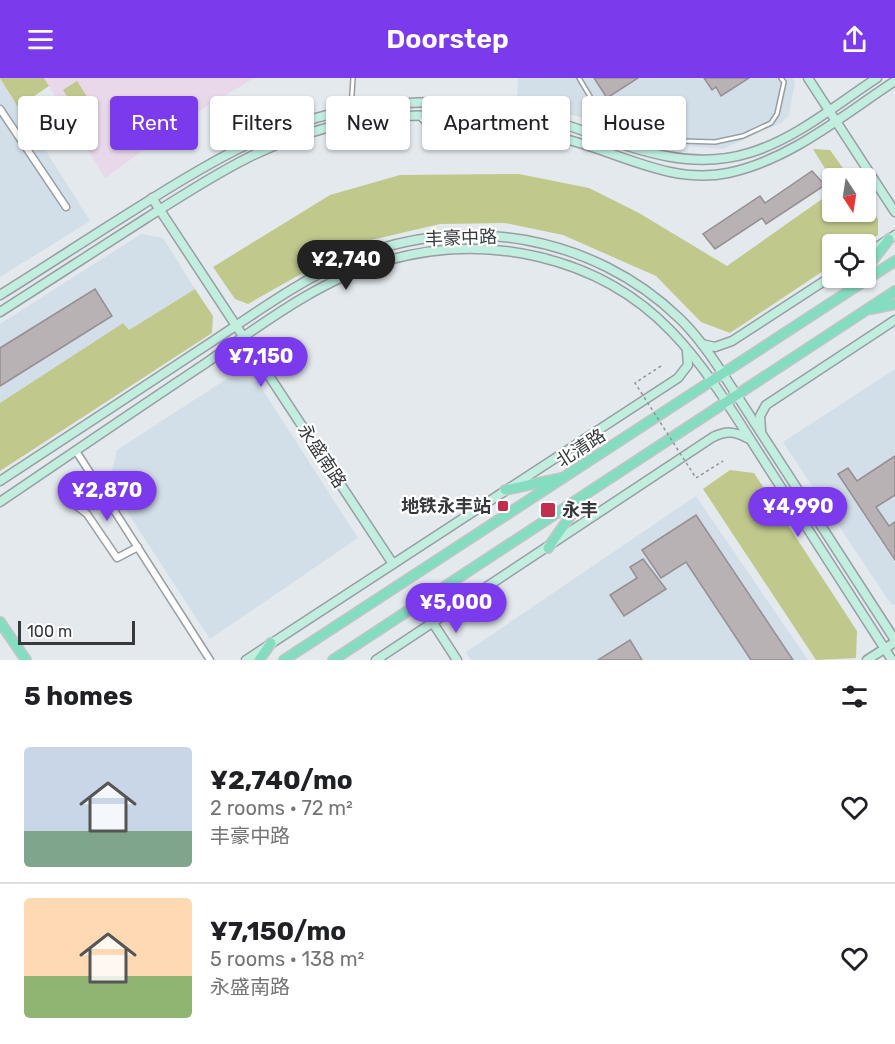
<!DOCTYPE html>
<meta charset="utf-8">
<style>
:root{--surface:#fff;--page:#f6f6f6;--text:#202124;--muted:#757577;--line:#e0e0e0;--accent:#7c3aed}
body{margin:0;font-family:Rubik,"Noto Sans SC",sans-serif;background:var(--page);color:var(--text);height:100vh;display:flex;flex-direction:column;font-size:22px;white-space:nowrap}
*{box-sizing:border-box;margin:0}
p{font-size:20px;color:var(--muted)}
.icon{flex:none;width:33px;height:33px;fill:none;stroke:currentColor;stroke-width:2;stroke-linecap:round;stroke-linejoin:round}
.map{position:relative;height:582px;overflow:hidden}
.sheet{display:flex;flex-direction:column;background:var(--surface);flex:1}
.sheet>*{flex:none}
.top-card{position:absolute;left:18px;top:18px;width:860px;height:54px;display:flex;gap:12px}
.needle{width:39px;rotate:168deg}
.buttons{position:absolute;left:822px;top:90px;display:grid;gap:12px}
.buttons a{display:grid;place-items:center;width:54px;height:54px;border-radius:6px;background:var(--surface);box-shadow:0 2px 4px #0004;font-size:30px}
.scale{position:absolute;left:18px;bottom:15px;width:117px;box-sizing:border-box;padding-left:6px;border:3px solid #373a3c;border-top:0;font-size:16px;line-height:21px;white-space:nowrap;color:#373a3c;-webkit-text-stroke:4px #fff;paint-order:stroke}
.price{position:absolute;translate:-50% -51px;padding:0 14px;border-radius:21px;background:var(--accent);color:#fff;font-size:20px;line-height:39px;filter:drop-shadow(0 2px 3px #0008)}
.price::after{content:'';position:absolute;left:50%;top:36px;width:18px;height:14px;margin-left:-9px;background:inherit;clip-path:polygon(0 0,100% 0,50% 100%)}
.price.active{background:#222;color:#fff}
ul{padding:0;list-style:none}
li{display:flex;align-items:center;gap:18px;height:150px;padding:0 24px}
li+li{border-top:2px solid var(--line)}
li span{display:grid;place-items:center;flex:none;width:168px;height:120px;border-radius:6px;color:#555}
li>.icon{margin-inline-start:auto}
span .icon{width:72px;height:72px;fill:#fffc;stroke-width:1}
li b{font-size:26px}
h2{display:flex;justify-content:space-between;align-items:center;height:72px;padding:0 24px;font-size:26px}
.chip{padding:0 21px;border-radius:6px;background:var(--surface);box-shadow:0 2px 4px #0004;font-size:21px;line-height:54px}
.chip.active{background:var(--accent);color:#fff}
header{display:flex;justify-content:space-between;align-items:center;height:78px;padding:0 24px;background:var(--accent);color:#fff;font-size:27px;font-weight:600}
.map>svg:first-child{display:block}
.built{fill:#d3dfe8}
.education{fill:#e8d8ea}
.green{fill:#c0c88c}
.building{fill:#b9b2b5;stroke:#958f92;stroke-width:1.5}
.lines{fill:none;stroke-linecap:round;stroke-linejoin:round}
.lane-casing{stroke:#999ea3;stroke-width:6}
.street-casing{stroke:#999ea3;stroke-width:9}
.secondary-casing{stroke:#999ea3;stroke-width:11}
.primary-casing{stroke:#c3c4c4;stroke-width:12}
.lane{stroke:#fff;stroke-width:3}
.street{stroke:#fff;stroke-width:6}
.secondary{stroke:#c2eee0;stroke-width:8}
.primary{stroke:#85ddc1;stroke-width:9}
.path-bridge{stroke:#909497;stroke-width:1.5;stroke-dasharray:3 3;stroke-linecap:butt}
.poi-dot{fill:#c02f4d;stroke:#fff;stroke-width:2}
.labels{text-anchor:middle;dominant-baseline:central;stroke-width:4.5;stroke-linejoin:round;paint-order:stroke}
.street-label{font-size:18px;fill:#373a3c;stroke:#fff}
.poi-label{font-size:18px;font-weight:bold;fill:#373a3c;stroke:#fff;text-anchor:end}
</style>
<header><svg class="icon" aria-label="menu" viewBox="0 0 24 24"><path d="M4 6h16M4 12h16M4 18h16"/></svg>Doorstep<svg class="icon" aria-label="share" viewBox="0 0 24 24"><path d="M12 15V3M7 8l5-5 5 5M5 13v7h14v-7"/></svg></header>
<div class="map">
<svg width="895" height="582" viewBox="0 0 895 582">
<rect width="100%" height="100%" fill="#e3e9ed"/>
<g class="built">
<path d="M0,0L90,143L0,199Z"/>
<path d="M518,0H792L795,4L789,37L781,45L723,71L671,67L517,20Z"/>
<path d="M141,156L163,160L195,211L129,252L123,245L0,325V246Z"/>
<path d="M895,291V527L891,526L783,364Z"/>
<path d="M228,300L257,303L358,460L210,561L109,406L117,372Z"/>
<path d="M696,418L808,582H471L466,574Z"/>
</g>
<path class="education" d="M44,0H254L189,39L105,100Z"/>
<g class="green">
<path d="M0,0H44L49,8L18,29Z"/>
<path d="M77,3L95,31L80,40L63,12Z"/>
<path d="M813,71L830,72L850,100L832,102Z"/>
<path d="M519,96L589,110L639,135L727,188L832,114V134H866V123L878,141V157L863,166H832V187L730,255L701,244L656,198L563,157L505,145L440,146L354,166L248,226L235,221L213,189L330,117L400,97Z"/>
<path d="M195,211L213,238L212,255L0,393V325L123,245L129,252Z"/>
<path d="M730,392L754,395L857,553L856,580L816,582L703,411Z"/>
</g>
<g class="building">
<path d="M594,0H638L607,20Z"/>
<path d="M704,0H749L721,18L716,9L712,12Z"/>
<path d="M812,93L825,107L766,146L762,140L715,171L703,156L760,118L765,125Z"/>
<path d="M95,211L112,238L0,308V270Z"/>
<path d="M895,378V417L876,429L889,448L895,444V482L838,396L848,390L857,403Z"/>
<path d="M696,437L793,582H751L686,484L661,500L642,472Z"/>
<path d="M643,481L666,511L624,538L610,517L637,500L630,489Z"/>
<path d="M630,562L642,582H598Z"/>
</g>
<g class="lines">
<g class="lane-casing">
<g id="lane">
<path d="M579,0L603,40L646,56L681,63L715,64L743,58L771,45L777,36L784,4L781,0"/>
<path d="M353,43L351,31L353,0"/>
</g>
</g>
<g class="street-casing">
<g id="street">
<path d="M0,31L66,129"/>
<path d="M420,38L438,57"/>
<path d="M76,373L210,582"/>
<path d="M74,426L87,436L117,480L138,469"/>
</g>
</g>
<g class="secondary-casing">
<g id="secondary">
<path d="M808,0L895,134"/>
<path d="M152,120L393,486"/>
<path d="M866,176L895,157"/>
<path d="M0,217C45,189 89,160 134,132C209,84 283,39 374,28C421,22 471,23 517,33C595,49 668,100 749,75C796,61 837,26 877,0"/>
<path d="M0,234C48,203 97,172 145,141C214,97 271,59 353,44C429,29 502,42 576,64C625,78 674,106 728,95C790,82 843,37 895,3"/>
<path d="M702,266L715,269L732,263L832,198"/>
<path d="M761,352L760,338L766,327L895,242"/>
<path d="M0,403C71,356 142,310 213,263C257,234 303,200 353,180C463,135 593,157 679,240C696,256 710,276 723,296L895,562"/>
<path d="M0,424C68,378 135,332 203,287C259,248 319,202 385,183C484,154 598,177 671,253C708,291 737,341 766,386C808,451 850,517 892,582"/>
<path d="M433,545L457,582"/>
<path d="M246,582L678,300L688,287L687,274"/>
<path d="M376,582L713,359C726,353 734,353 747,360"/>
<path d="M867,582L895,564"/>
</g>
</g>
<g class="primary-casing">
<g id="primary">
<path d="M866,191L889,161"/>
<path d="M872,231L895,226"/>
<path d="M505,412L561,400"/>
<path d="M548,470L583,420"/>
<path d="M0,544L26,582"/>
<path d="M259,582L271,565"/>
<path d="M284,582L895,183"/>
<path d="M333,582L895,213"/>
</g>
</g>
<use href="#lane" class="lane"/>
<use href="#street" class="street"/>
<use href="#secondary" class="secondary"/>
<use href="#primary" class="primary"/>
<path class="path-bridge" d="M661,288L635,305L696,400L723,383"/>
</g>
<g class="poi-dot">
<rect x="497" y="422" width="12" height="12" rx="3"/>
<rect x="540" y="424" width="16" height="16" rx="3"/>
</g>
<g class="labels">
<g class="street-label">
<text transform="translate(461 160) rotate(-2)">丰豪中路</text>
<text transform="translate(581 370) rotate(-33)">北清路</text>
<text transform="translate(322 378) rotate(57)">永盛南路</text>
</g>
<g class="poi-label">
<text x="491" y="428">地铁永丰站</text>
<text x="562" y="432" text-anchor="start">永丰</text>
</g>
</g>
</svg>
<div class="buttons">
<a><svg class="needle" viewBox="-14 -14 28 28"><path d="M0-13l5 13h-10z" fill="#e53935"/><path d="M0 13l5-13h-10z" fill="#757577"/></svg></a>
<a><svg class="icon" aria-label="locate" viewBox="0 0 24 24"><circle cx="12" cy="12" r="6"/><path d="M12 2v4M12 18v4M2 12h4M18 12h4"/></svg></a>
</div>
<div class="scale">100 m</div>
<b class="price active" style="left:346px;top:213px">¥2,740</b>
<b class="price" style="left:261px;top:310px">¥7,150</b>
<b class="price" style="left:107px;top:444px">¥2,870</b>
<b class="price" style="left:798px;top:460px">¥4,990</b>
<b class="price" style="left:456px;top:556px">¥5,000</b>
<div class="top-card">
<a class="chip">Buy</a>
<a class="chip active">Rent</a>
<a class="chip">Filters</a>
<a class="chip">New</a>
<a class="chip">Apartment</a>
<a class="chip">House</a>
</div>
</div>
<section class="sheet">
<h2>5 homes<svg class="icon" aria-label="filters" viewBox="0 0 24 24"><path d="M4 7h16M4 17h16"/><circle cx="9" cy="7" r="2"/><circle cx="15" cy="17" r="2"/></svg></h2>
<ul>
<li><span style="background:linear-gradient(#c9d6e8 70%,#7fa58c 0)"><svg class="icon" aria-label="home" viewBox="0 0 24 24"><path d="M3 11l9-7 9 7M6 9v11h12V9"/></svg></span><div><b>¥2,740/mo</b><p>2 rooms · 72 m²</p><p>丰豪中路</p></div><svg class="icon" aria-label="heart" viewBox="0 0 24 24"><path d="M12 20l-8-8c-3-5 5-10 8-4 3-6 11-1 8 4z"/></svg></li>
<li><span style="background:linear-gradient(#ffd9b3 65%,#8fb573 0)"><svg class="icon" aria-label="home" viewBox="0 0 24 24"><path d="M3 11l9-7 9 7M6 9v11h12V9"/></svg></span><div><b>¥7,150/mo</b><p>5 rooms · 138 m²</p><p>永盛南路</p></div><svg class="icon" aria-label="heart" viewBox="0 0 24 24"><path d="M12 20l-8-8c-3-5 5-10 8-4 3-6 11-1 8 4z"/></svg></li>
</ul>
</section>
